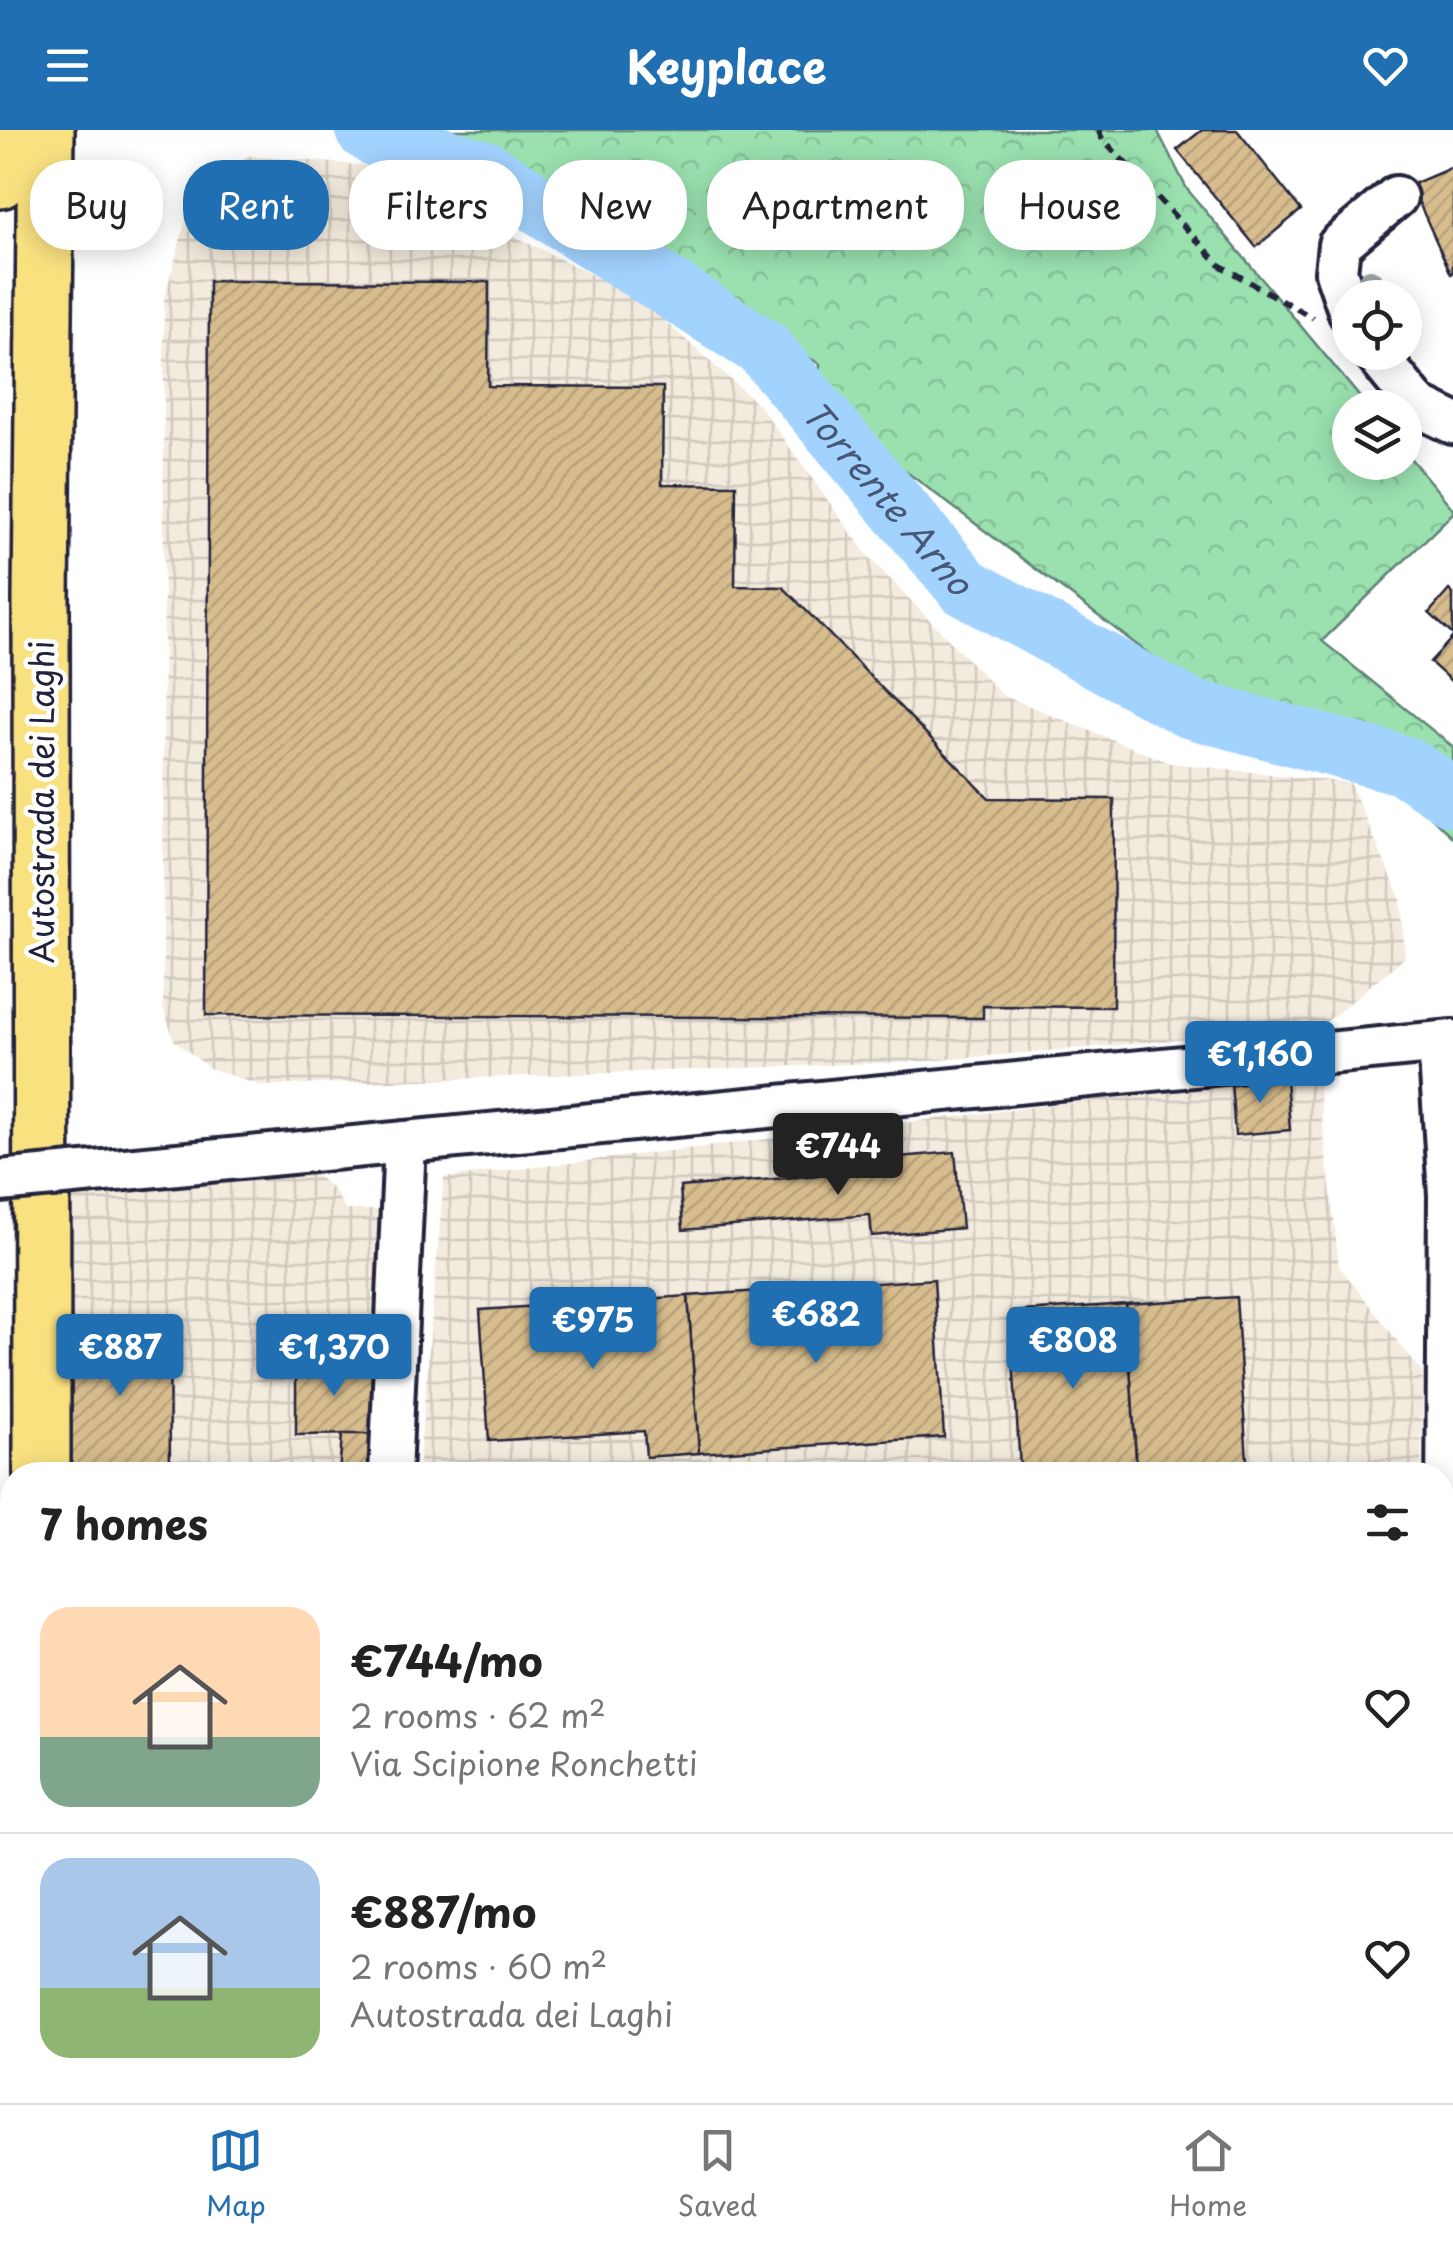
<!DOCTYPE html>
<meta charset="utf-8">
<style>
:root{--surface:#fff;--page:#f2f2f2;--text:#222;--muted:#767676;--line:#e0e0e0;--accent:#1f6fb2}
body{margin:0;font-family:"Playpen Sans",sans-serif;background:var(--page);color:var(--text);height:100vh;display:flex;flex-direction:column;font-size:38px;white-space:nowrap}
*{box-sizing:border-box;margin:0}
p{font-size:32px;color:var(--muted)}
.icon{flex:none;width:55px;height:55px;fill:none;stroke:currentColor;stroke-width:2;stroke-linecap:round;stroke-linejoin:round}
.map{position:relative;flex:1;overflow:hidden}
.details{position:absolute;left:0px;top:1332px;width:1455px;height:642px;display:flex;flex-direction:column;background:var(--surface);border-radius:40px 40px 0 0;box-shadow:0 5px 25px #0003}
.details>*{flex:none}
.top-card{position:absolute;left:30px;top:30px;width:1395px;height:90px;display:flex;gap:20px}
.buttons{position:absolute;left:1332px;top:150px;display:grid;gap:20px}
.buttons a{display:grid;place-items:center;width:90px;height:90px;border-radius:50%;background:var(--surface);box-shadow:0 5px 25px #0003;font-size:50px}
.price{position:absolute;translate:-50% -85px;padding:0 22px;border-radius:10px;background:var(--accent);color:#fff;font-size:32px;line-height:65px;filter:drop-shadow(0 2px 5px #0008)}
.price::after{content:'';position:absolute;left:50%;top:60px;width:30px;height:22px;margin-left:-15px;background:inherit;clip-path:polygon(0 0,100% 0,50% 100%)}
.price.on{background:#222;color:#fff}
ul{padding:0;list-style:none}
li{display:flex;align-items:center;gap:30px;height:250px;padding:0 40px}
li+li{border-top:2px solid var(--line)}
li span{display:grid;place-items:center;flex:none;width:280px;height:200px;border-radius:30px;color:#555}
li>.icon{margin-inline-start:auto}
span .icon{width:120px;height:120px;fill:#fffc;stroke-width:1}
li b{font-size:42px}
h2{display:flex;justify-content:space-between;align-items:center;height:120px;padding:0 40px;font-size:42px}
.tag{padding:0 35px;border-radius:40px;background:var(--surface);box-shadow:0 5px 25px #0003;font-size:35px;line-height:90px}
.tag.on{background:var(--accent);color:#fff}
header{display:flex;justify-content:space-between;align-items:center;height:130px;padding:0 40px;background:var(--accent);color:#fff;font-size:45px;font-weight:700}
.menu{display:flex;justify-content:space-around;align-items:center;height:140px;border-top:2px solid var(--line);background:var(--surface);font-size:28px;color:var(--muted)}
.menu a{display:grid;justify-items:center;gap:5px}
.menu .on{color:var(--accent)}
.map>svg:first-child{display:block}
.industrial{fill:url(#industrial-grid)}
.forest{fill:url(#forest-crowns);stroke:#5e8275;stroke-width:2.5}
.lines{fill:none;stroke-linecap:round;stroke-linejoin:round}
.river{stroke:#a2d2fe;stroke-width:60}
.building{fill:url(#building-hatch);stroke:#22223b;stroke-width:2.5}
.minor-casing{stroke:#22223b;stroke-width:48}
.highway-casing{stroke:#22223b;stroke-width:62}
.path{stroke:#22223b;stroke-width:6;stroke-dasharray:10 8;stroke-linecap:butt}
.minor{stroke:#fff;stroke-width:40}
.highway{stroke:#fae180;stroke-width:55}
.minor-bridge-casing{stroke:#22223b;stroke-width:48;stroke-linecap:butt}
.minor-bridge{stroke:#fff;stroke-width:40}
.tree{fill:#99a5a6}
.labels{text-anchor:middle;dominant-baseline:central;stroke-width:9;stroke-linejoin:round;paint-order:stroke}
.street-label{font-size:32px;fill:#22223b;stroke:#fff}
.water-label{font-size:35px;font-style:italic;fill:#485776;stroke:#fff}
</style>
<header><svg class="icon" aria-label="menu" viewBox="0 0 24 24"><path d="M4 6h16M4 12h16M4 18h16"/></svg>Keyplace<svg class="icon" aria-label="heart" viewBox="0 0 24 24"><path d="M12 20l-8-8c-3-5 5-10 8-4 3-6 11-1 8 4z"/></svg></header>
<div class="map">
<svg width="1453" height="1973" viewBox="0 0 1453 1973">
<defs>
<pattern id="industrial-grid" width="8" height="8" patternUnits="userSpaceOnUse" patternTransform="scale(2.5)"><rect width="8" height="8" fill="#f3ebdd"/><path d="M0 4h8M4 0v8" fill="none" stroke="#d0c9bf"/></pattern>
<pattern id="forest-crowns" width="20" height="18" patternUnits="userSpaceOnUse" patternTransform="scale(2.5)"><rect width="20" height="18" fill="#9ae1af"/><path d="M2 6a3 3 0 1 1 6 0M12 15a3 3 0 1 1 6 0" fill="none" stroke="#84c197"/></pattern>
<pattern id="building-hatch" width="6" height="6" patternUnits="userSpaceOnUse" patternTransform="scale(2.5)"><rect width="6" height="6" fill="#d7bd8d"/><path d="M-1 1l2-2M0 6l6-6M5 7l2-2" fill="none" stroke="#b8a27b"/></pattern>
</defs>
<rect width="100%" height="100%" fill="#fff"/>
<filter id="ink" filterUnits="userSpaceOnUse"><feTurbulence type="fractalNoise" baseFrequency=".01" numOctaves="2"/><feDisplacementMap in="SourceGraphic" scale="20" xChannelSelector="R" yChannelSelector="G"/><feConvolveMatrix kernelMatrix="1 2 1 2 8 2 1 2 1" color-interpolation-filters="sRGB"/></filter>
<g filter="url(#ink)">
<g class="industrial">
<path d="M247,26L374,36L640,169L760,276L867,425L1002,565L1170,633L1350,653L1401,770L1405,827L1319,898L928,931L261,956L209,938L174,910L163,877L164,169L188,83Z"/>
<path d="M1317,943L1339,1136L1423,1244L1421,1345H418L444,1048Z"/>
<path d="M307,1038L333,1059L346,1080H380L368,1345H70L66,1060Z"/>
<path d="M1443,1564L1453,1575V1973H1182L1183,1962H1442Z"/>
<path d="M84,1963H276L274,1973H85Z"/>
</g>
<path class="forest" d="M413,0H1157L1187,59L1368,277L1350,278V332H1405V322L1453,379V383L1322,511L1453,617V708L1416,672L1327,629L1149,524L816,274L820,234L656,143L440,13Z"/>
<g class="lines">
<path class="river" id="s1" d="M365,0L378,8L485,40L763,218L965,457L1188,578L1405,636L1453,667"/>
</g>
<g class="building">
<path d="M1202,0H1237L1301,80L1256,117L1177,20Z"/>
<path d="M1453,37V143L1451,144L1411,55Z"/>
<path d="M209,151L489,152L488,256L663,257L662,354L736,355L735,456L783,457L989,668L1114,669L1113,877L983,876V888L206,885Z"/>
<path d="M1449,460L1453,464V505L1429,483Z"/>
<path d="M1453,507V553L1430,532Z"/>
<path d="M1286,948L1290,1000L1235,1005L1231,952Z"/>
<path d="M955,1022L962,1098L872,1106L870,1085L683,1100L680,1057L867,1041L866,1030Z"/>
<path d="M934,1149L944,1307L699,1323L688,1166Z"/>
<path d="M688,1166L699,1323L646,1327L644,1301L489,1311L480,1180Z"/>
<path d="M1236,1167L1248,1345H1137L1126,1174Z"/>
<path d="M1126,1174L1137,1345H982V1340L1020,1338L1010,1182Z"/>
<path d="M169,1192L170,1345H70L69,1193Z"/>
<path d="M374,1234L370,1304L296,1305V1235Z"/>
<path d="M342,1304H370L368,1345H339Z"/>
<path d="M600,1334L630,1341L629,1345H597Z"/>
<path d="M721,1336L750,1345H718Z"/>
<path d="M1442,1749H1453V1973L1329,1965V1962H1442Z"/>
<path d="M195,1962H228L256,1967L255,1973H193Z"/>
<path d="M508,1962H538L536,1973H506Z"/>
<path d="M577,1962H664L663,1973L576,1966Z"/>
<path d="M783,1962H883L881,1973H782Z"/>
<path d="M951,1962H1033L1032,1973H950Z"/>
<path d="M1329,1965L1453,1973H1329Z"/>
</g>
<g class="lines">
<g class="minor-casing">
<g id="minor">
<path d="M1350,183L1336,142L1339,115L1396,67"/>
<path d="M1374,222L1418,276L1453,293"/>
<path d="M1439,913L1449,1065L1446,1529L1442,1528"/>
<path d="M115,1040L1453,911"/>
<path d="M390,1345L405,1012"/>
<path d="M295,1973L297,1962"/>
<path d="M738,1973L740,1962"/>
<path d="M1180,1973V1962"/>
</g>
</g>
<g class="highway-casing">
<g id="highway">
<path d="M0,50L1,0"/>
<path d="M42,1345L41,467L46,0"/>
<path d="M0,1677L3,1973"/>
<path d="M45,1962L46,1973"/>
</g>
</g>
<path class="path" d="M1099,0L1101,7L1221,136L1313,188"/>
<use href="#minor" class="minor"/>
<use href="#highway" class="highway"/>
<g class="minor-bridge-casing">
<path id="minor-bridge" d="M0,1051L115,1040"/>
</g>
<use href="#minor-bridge" class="minor-bridge"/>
</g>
<circle class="tree" cx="1370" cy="151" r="12"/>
</g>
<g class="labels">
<g class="street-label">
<text transform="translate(41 672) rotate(-90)">Autostrada dei Laghi</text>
</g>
<g class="water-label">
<text stroke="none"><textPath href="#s1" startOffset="652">Torrente Arno</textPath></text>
</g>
</g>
</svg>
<div class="buttons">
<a><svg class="icon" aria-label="locate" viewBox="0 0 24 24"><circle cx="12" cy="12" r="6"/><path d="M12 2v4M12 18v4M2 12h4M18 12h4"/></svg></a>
<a><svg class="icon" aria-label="layers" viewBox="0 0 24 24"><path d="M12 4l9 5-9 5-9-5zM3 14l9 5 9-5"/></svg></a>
</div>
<b class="price" style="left:1260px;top:976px">€1,160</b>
<b class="price on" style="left:838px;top:1068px">€744</b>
<b class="price" style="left:816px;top:1236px">€682</b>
<b class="price" style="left:593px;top:1242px">€975</b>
<b class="price" style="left:1073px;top:1262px">€808</b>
<b class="price" style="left:120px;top:1269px">€887</b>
<b class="price" style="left:334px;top:1269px">€1,370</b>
<div class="top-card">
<a class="tag">Buy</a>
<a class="tag on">Rent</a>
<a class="tag">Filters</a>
<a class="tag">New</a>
<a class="tag">Apartment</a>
<a class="tag">House</a>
</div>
<section class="details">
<h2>7 homes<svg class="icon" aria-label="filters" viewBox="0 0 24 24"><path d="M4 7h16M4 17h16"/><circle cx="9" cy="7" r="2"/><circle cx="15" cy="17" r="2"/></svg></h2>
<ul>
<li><span style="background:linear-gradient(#ffd9b3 65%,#7fa58c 0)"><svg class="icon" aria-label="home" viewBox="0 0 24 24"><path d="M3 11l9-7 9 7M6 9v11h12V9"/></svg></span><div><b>€744/mo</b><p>2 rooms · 62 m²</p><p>Via Scipione Ronchetti</p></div><svg class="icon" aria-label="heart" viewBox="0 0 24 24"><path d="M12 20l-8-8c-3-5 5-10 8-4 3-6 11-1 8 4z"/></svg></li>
<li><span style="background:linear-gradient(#a9c7e8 65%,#8fb573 0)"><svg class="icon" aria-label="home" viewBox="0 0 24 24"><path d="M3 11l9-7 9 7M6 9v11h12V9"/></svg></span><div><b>€887/mo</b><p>2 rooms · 60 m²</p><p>Autostrada dei Laghi</p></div><svg class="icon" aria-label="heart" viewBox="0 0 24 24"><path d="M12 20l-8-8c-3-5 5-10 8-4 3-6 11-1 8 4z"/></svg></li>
</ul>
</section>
</div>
<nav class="menu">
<a class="on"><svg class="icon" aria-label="map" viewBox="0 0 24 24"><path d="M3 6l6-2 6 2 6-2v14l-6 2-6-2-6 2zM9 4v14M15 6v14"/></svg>Map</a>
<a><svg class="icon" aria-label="saved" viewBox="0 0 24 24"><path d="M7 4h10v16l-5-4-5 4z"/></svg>Saved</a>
<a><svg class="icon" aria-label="home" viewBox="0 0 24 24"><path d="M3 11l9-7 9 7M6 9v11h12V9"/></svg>Home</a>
</nav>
